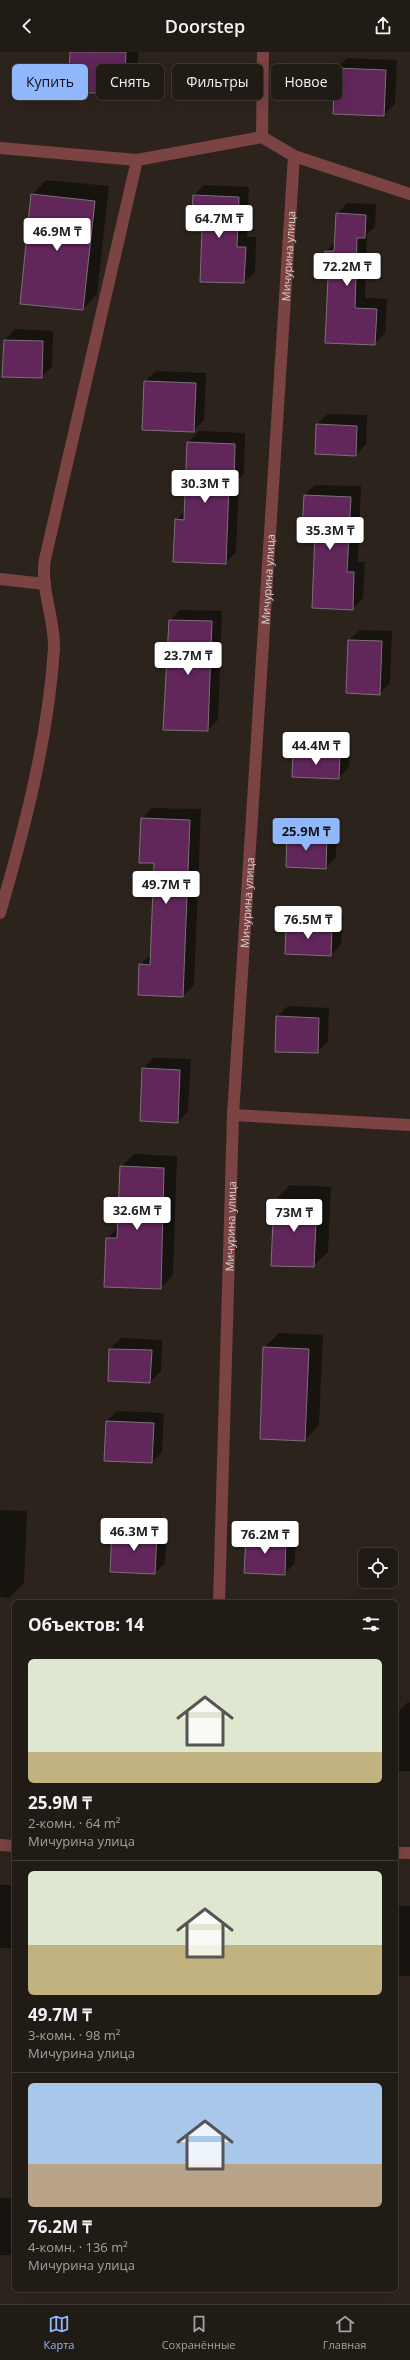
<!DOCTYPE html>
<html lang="ru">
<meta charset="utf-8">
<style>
:root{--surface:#211b15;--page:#2d2822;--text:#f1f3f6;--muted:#a2a1a0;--line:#3e3934;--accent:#91b8fd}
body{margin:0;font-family:"Open Sans",sans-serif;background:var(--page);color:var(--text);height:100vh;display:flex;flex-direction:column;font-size:15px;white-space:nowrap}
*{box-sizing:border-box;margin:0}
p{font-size:13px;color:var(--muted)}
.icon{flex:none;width:22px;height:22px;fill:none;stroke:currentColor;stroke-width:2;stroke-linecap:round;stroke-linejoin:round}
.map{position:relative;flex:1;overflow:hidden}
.side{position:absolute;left:12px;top:1548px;width:386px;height:692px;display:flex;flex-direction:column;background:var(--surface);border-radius:6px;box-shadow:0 4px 16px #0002,0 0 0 1px var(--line)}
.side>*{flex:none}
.hud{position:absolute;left:12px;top:12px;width:386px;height:36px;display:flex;gap:8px}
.controls{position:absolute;left:358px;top:1496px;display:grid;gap:8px}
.controls a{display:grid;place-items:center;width:40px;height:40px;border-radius:6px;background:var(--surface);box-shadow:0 4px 16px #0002,0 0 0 1px var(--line);font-size:20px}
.price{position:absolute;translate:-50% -34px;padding:0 9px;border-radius:4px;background:#fff;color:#222;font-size:13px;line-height:26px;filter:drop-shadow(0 1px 2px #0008)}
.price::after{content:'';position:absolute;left:50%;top:24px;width:12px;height:9px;margin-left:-6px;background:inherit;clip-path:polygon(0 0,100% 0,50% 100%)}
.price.active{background:var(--accent);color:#111}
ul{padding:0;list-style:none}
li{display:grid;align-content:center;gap:8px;height:212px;padding:0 16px}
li+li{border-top:1px solid var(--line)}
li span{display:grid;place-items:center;height:124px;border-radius:6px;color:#555}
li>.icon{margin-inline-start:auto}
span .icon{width:72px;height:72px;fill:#fffc;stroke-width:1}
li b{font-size:17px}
h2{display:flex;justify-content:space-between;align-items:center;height:48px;padding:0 16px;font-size:17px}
.chip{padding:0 14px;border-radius:6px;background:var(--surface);box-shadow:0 4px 16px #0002,0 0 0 1px var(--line);font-size:14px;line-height:36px}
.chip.active{background:var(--accent);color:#111}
header{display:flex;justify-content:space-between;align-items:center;height:52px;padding:0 16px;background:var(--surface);font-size:18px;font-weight:600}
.dock{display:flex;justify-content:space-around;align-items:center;height:56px;border-top:1px solid var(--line);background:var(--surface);font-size:11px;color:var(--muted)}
.dock a{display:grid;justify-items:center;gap:2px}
.dock .active{color:var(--accent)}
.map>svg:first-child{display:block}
.shadow{fill:#0007}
.building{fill:#61265a;stroke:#7b7079}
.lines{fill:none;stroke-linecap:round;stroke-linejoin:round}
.minor{stroke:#7b4343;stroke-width:12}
.labels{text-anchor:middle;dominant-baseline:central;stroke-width:4;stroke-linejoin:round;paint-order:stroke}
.street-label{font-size:11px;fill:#d7d2cc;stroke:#2c241c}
</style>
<header><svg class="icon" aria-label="back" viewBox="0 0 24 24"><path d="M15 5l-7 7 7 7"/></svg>Doorstep<svg class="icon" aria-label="share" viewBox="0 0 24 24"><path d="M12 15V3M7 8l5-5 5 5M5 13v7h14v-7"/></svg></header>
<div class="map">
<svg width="410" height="2252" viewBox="0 0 410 2252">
<rect width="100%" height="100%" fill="#2c241c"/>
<g class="shadow">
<path d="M71,0H138L137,27L124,41Z"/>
<path d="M347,6L397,8L395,52L384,63L336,17Z"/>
<path d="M46,128L109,134L97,242L83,257L32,143Z"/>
<path d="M204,133L249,135L247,185H256L255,220L244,230L203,178L194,143Z"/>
<path d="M347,151L376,152L375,175L367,182L365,246L387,247L385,281L374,292L329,225L326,199L335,190L337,162Z"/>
<path d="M15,277L53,279L52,315L41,325L5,288Z"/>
<path d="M156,319L206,321L204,368L193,379L145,329Z"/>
<path d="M328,362L367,363L366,392L356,403L317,372Z"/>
<path d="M199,379L245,381L244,422L239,426L236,500L226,511L176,468L186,458L188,390Z"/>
<path d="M315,433L361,434L358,510H365L363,546L352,557L316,481L304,443Z"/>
<path d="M180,558L222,559L218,668L208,678L170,568Z"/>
<path d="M360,578L392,579L390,631L379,642L349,588Z"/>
<path d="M305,690L351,692L349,715L339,726L294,701Z"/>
<path d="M152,756L201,757L194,933L183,944L140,913L151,902L155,810L142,766Z"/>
<path d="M299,772L337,774L336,805L326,816L288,783Z"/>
<path d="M298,863L343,865L341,892L331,903L287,873Z"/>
<path d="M288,954L329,956L328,990L317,1000L277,965Z"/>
<path d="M153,1006L191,1007L188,1059L178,1070L143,1017Z"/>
<path d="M134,1102L177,1104L173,1223L161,1236L107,1187L118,1175L121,1115Z"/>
<path d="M290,1133L331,1135L328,1200L313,1214L275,1148Z"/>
<path d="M279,1281L323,1283L319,1373L305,1388L264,1296Z"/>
<path d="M121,1286L162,1288L161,1319L150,1330L110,1297Z"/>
<path d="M117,1359L164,1361L162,1400L152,1410L107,1369Z"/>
<path d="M0,1458L27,1459L24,1531L9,1546L0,1545Z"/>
<path d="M123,1468L167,1470L165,1511L155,1521L113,1479Z"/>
<path d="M258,1474L296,1475L295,1511L284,1522L247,1484Z"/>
<path d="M408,1650L410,1651V1719H396V1667L397,1661Z"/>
<rect x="0" y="1833" width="14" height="63"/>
<rect x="396" y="1854" width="14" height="70"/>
<rect x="0" y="2146" width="14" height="57"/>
</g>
<g class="building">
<path d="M70,0H126L124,42L68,40Z"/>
<path d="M335,16L386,18L384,64L333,62Z"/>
<path d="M31,142L95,149L83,258L20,252Z"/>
<path d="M193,143L239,145L237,195H246L244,231L200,230L202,179H191Z"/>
<path d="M336,161L366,163L365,186H357L355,256L377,257L375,293L325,291L328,226H323L325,199H334Z"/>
<path d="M4,288L43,289L42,326L2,325Z"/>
<path d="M144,329L196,331L194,380L142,378Z"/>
<path d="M316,372L357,374L356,404L315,402Z"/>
<path d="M187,390L235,392L234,434L229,433L226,512L173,510L175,467L184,468Z"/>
<path d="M304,443L351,445L347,520H354L353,558L312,556L315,482L302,481Z"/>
<path d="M169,568L212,569L208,679L163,678Z"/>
<path d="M348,588L382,589L380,643L346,641Z"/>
<path d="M293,700L340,702L339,727L292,725Z"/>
<path d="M141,766L190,768L183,945L138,943L139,912L150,913L154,811H139Z"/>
<path d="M287,782L327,784L326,817L286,815Z"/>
<path d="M286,873L332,875L331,904L285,902Z"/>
<path d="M276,964L319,966L318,1001L275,1000Z"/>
<path d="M142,1016L180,1018L178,1071L140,1069Z"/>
<path d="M120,1114L164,1116L161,1237L104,1235L106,1186H117Z"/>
<path d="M274,1147L317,1149L314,1215L271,1214Z"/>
<path d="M263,1295L309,1297L305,1389L260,1387Z"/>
<path d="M109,1297L152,1298L150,1331L108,1329Z"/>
<path d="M106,1369L154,1371L152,1411L104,1409Z"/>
<path d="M112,1478L157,1480L155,1522L110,1520Z"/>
<path d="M246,1484L286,1485L285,1523L244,1521Z"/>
</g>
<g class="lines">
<g class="minor">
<path d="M262,85L263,0"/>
<path d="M0,96L137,108L262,85L294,104L410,142"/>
<path d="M0,527L45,532"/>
<path d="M0,861C25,775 48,687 54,597C55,566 40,537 45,507L137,108"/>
<path d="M233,1063L410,1073"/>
<path id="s1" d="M219,1550L233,1063L294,104"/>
<path d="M0,1793L14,1794"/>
<path d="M396,1801H410"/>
</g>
</g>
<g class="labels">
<g class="street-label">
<text stroke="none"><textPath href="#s1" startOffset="1348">Мичурина улица</textPath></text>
<text stroke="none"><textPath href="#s1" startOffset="1024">Мичурина улица</textPath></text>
<text stroke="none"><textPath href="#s1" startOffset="700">Мичурина улица</textPath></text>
<text stroke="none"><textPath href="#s1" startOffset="376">Мичурина улица</textPath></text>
</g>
</g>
</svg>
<div class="controls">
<a><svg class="icon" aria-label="locate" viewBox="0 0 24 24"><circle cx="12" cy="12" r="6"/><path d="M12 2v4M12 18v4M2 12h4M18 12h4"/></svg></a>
</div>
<b class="price" style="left:219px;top:187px">64.7M ₸</b>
<b class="price" style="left:57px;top:200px">46.9M ₸</b>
<b class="price" style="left:347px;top:235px">72.2M ₸</b>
<b class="price" style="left:205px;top:452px">30.3M ₸</b>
<b class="price" style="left:330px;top:499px">35.3M ₸</b>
<b class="price" style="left:188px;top:624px">23.7M ₸</b>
<b class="price" style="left:316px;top:714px">44.4M ₸</b>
<b class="price active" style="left:306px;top:800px">25.9M ₸</b>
<b class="price" style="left:166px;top:853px">49.7M ₸</b>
<b class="price" style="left:308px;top:888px">76.5M ₸</b>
<b class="price" style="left:137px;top:1179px">32.6M ₸</b>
<b class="price" style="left:294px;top:1181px">73M ₸</b>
<b class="price" style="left:134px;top:1500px">46.3M ₸</b>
<b class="price" style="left:265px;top:1503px">76.2M ₸</b>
<div class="hud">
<a class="chip active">Купить</a>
<a class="chip">Снять</a>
<a class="chip">Фильтры</a>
<a class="chip">Новое</a>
</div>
<section class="side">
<h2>Объектов: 14<svg class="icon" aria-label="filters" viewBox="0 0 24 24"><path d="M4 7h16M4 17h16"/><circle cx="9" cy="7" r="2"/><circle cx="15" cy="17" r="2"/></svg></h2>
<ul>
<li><span style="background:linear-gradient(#dfe7d0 75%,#c2b280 0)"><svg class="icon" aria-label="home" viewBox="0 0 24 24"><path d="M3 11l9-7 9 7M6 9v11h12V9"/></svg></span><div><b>25.9M ₸</b><p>2-комн. · 64 m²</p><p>Мичурина улица</p></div></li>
<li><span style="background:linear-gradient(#dfe7d0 60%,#c2b280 0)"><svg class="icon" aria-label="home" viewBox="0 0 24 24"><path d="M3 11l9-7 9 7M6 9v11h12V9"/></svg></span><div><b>49.7M ₸</b><p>3-комн. · 98 m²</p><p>Мичурина улица</p></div></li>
<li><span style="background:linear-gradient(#a9c7e8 65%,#b9a48a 0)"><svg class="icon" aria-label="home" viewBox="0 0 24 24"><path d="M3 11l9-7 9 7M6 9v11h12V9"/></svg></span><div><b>76.2M ₸</b><p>4-комн. · 136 m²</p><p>Мичурина улица</p></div></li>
</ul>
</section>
</div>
<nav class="dock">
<a class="active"><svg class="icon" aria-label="map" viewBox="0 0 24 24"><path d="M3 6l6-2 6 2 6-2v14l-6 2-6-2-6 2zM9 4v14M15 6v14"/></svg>Карта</a>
<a><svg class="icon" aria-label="saved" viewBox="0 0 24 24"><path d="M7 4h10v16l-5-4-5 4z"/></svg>Сохранённые</a>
<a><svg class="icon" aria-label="home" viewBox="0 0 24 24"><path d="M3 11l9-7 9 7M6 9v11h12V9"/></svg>Главная</a>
</nav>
